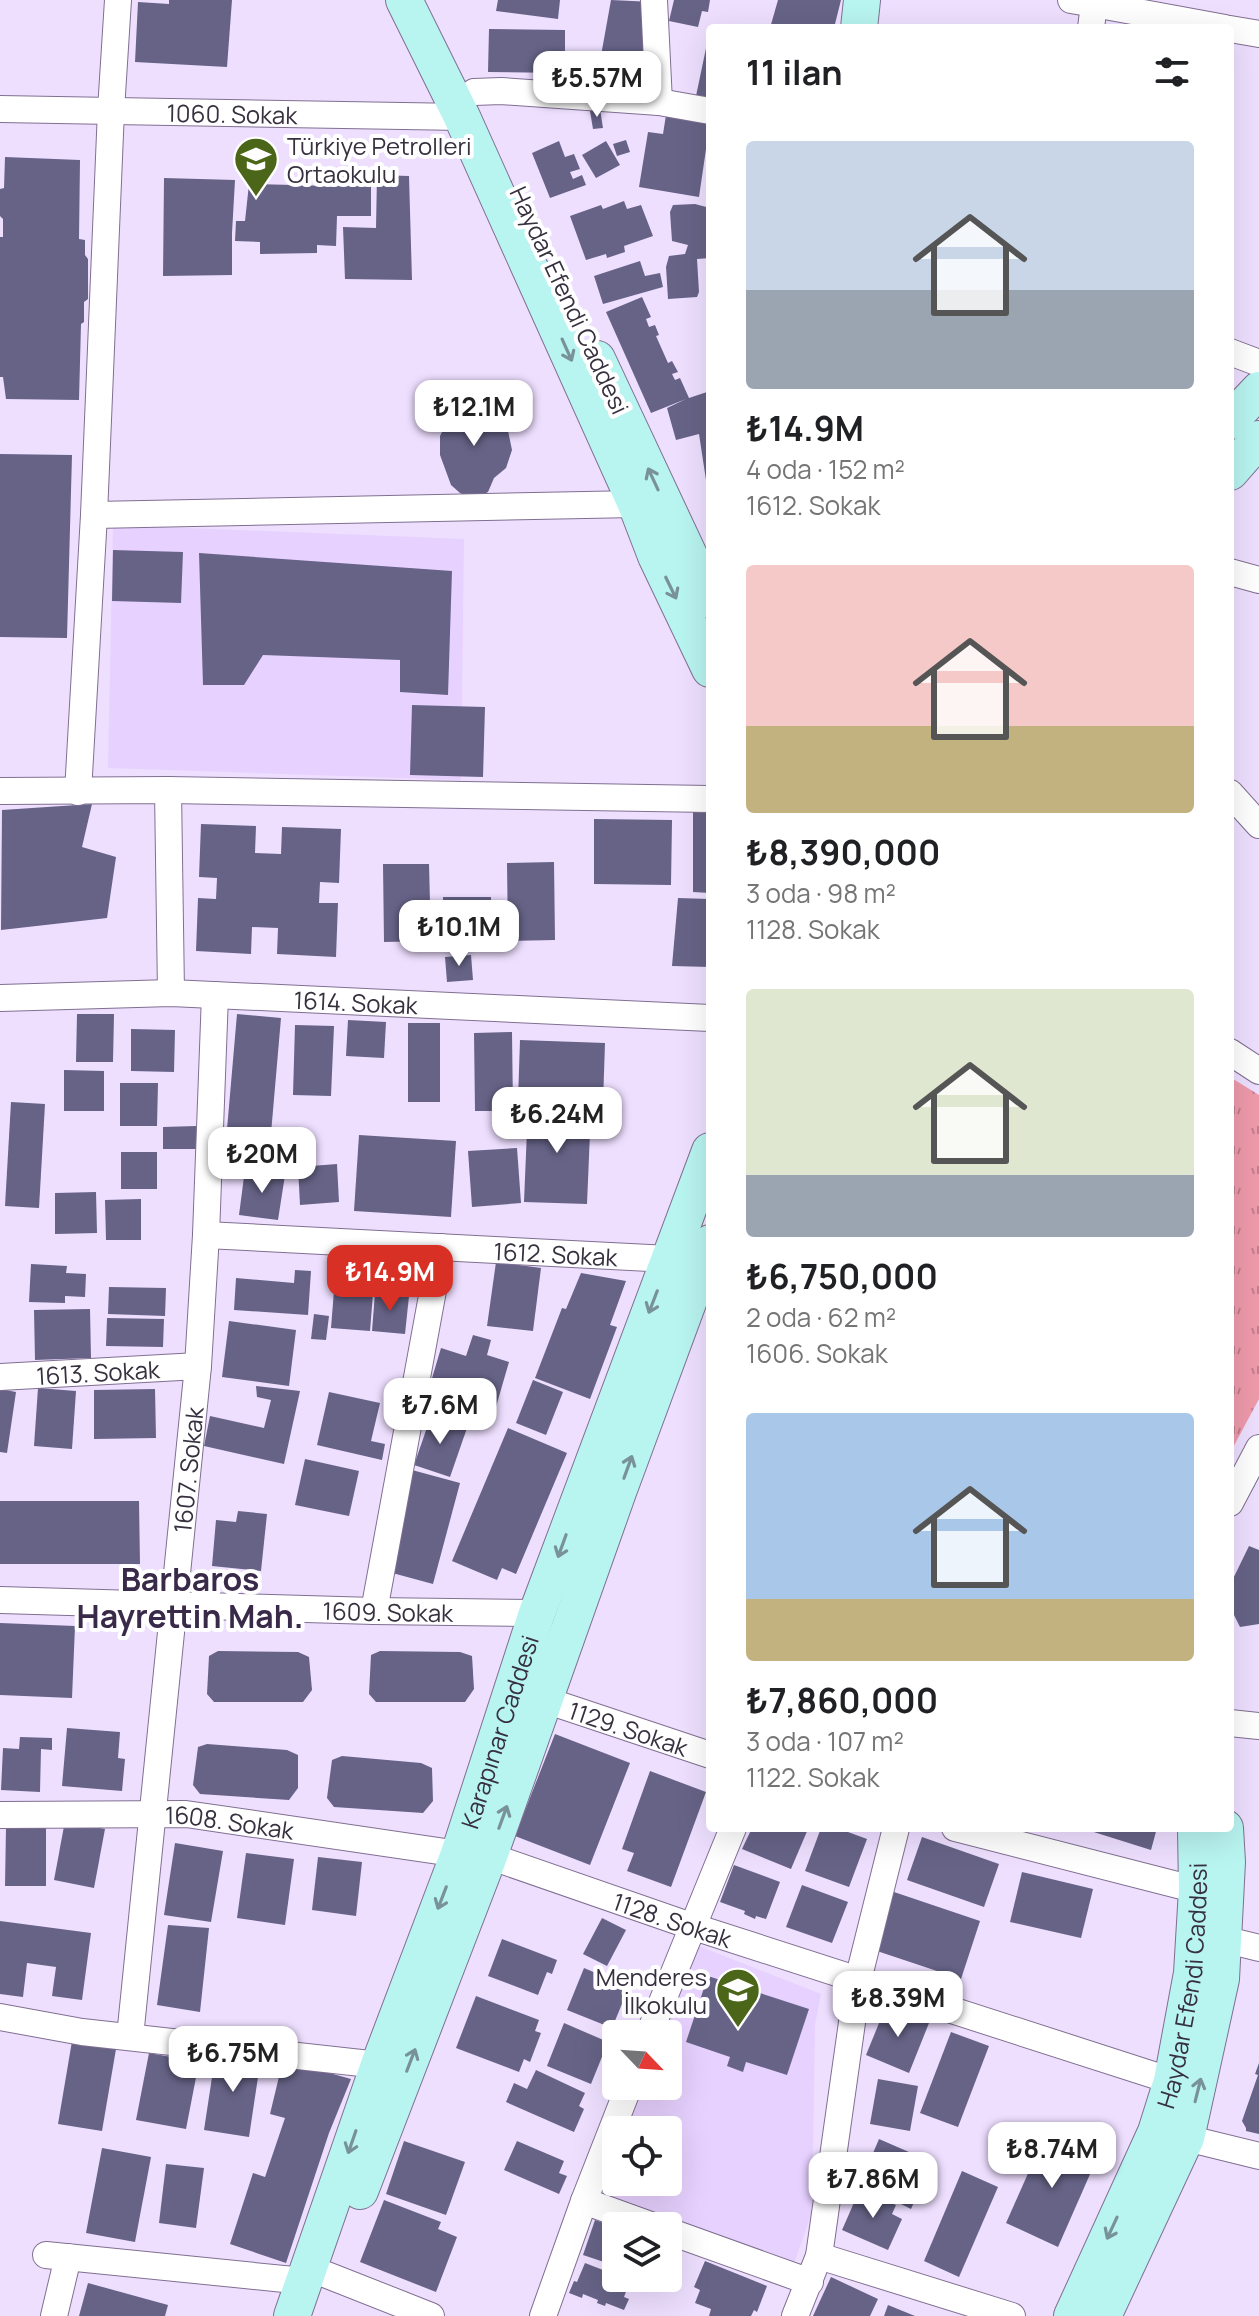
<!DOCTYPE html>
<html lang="tr">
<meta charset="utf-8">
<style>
:root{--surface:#fff;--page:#f2f2f2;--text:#202124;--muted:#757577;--accent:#d93025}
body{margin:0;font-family:Manrope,sans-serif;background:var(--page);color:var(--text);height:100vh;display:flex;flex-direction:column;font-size:30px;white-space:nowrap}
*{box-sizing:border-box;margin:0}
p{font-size:26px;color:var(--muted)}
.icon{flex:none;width:44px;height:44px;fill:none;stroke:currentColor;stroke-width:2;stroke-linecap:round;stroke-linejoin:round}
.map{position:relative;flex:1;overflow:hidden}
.side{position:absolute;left:706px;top:24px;width:528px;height:1808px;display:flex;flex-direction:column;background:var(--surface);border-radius:8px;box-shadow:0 8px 32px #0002}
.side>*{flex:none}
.needle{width:52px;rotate:115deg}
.fabs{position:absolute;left:602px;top:2020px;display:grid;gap:16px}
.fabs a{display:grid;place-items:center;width:80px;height:80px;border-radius:8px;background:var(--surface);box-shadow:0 8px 32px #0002;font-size:40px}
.price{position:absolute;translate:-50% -68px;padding:0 18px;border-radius:16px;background:#fff;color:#222;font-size:26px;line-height:52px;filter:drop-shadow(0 2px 4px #0008)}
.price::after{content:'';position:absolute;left:50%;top:48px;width:24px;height:18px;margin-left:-12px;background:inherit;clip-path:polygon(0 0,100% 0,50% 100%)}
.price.selected{background:var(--accent);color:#fff}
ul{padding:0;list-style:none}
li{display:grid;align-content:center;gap:16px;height:424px;padding:0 40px}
li span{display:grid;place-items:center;height:248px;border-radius:8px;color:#555}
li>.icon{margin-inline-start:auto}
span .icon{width:144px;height:144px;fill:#fffc;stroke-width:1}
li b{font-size:34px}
h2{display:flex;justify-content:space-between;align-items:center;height:96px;padding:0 40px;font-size:34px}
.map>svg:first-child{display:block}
.built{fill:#e7d1ff}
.park{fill:url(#park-tufts)}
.building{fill:#666387}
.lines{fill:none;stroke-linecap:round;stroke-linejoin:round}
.minor-casing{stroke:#806f91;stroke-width:28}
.secondary-casing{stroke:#806f91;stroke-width:38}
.minor{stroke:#fff;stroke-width:26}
.secondary{stroke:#b8f4f0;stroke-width:36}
.oneway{stroke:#789298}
.labels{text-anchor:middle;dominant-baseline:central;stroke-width:8;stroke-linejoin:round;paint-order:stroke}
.street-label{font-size:24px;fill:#37303f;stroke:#fff}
.poi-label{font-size:24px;fill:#37303f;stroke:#fff;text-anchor:start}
.district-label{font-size:32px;font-weight:bold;fill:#3a2a49;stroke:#fff}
</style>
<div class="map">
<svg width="1259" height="2316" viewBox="0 0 1259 2316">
<defs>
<pattern id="park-tufts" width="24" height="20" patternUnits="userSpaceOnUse" patternTransform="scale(2)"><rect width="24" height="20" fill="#ee9aab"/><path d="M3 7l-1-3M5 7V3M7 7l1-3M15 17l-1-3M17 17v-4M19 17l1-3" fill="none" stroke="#c27e8d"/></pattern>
</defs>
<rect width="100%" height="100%" fill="#eedfff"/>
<g class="built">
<path d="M113,525L464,539L461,780L108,768Z"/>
<path d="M691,1943L821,1994L815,2025L812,2212L792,2270L600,2201L616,2158V2182H668V2130H626L642,2086H668V2034H660Z"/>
</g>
<path class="park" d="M1230,1077L1259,1095V1399L1230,1453Z"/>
<g class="building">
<path d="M169,0H232L227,67L135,62L138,2L169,4Z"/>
<path d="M498,0H560L558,19L496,11Z"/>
<path d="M611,0L653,2L638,85L597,78Z"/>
<path d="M674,0H710L708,12L702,11L698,27L669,21Z"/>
<path d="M778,0H841L834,28H770Z"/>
<path d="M489,29L565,30V73L488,72Z"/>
<path d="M709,34H710V99L696,96Z"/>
<path d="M600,109L603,128L593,129L590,111Z"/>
<path d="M666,115L710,122L699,197L639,187L648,132L663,134Z"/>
<path d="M626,140L630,152L617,156L613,144Z"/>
<path d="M559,141L565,157L574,154L580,169L570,172L573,179L582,175L586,185L550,198L532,153Z"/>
<path d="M606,141L620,165L596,178L582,155Z"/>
<path d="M5,157L80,160L79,239L85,240V255L88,259V299L84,302V322L81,324L79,400L6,399L3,377H0V237H3V219L0,216V189L4,188Z"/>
<path d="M334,175L371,177V216H337L336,246L317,245V253L260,254V242L235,241L236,221H245L249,184L332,186Z"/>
<path d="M377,175L409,176L412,280L345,279L343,227L376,228Z"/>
<path d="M164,178L235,180L232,233V275L163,276Z"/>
<path d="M624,201L627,209L641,205L653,236L624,246L625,252L607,258L606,254L586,260L570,216L601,205L603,209Z"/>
<path d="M695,204L710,208V258L697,259L699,292L697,297L668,299L666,267L669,256L685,254L688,245L672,241L670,212L673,205Z"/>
<path d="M640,261L645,276L660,273L663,287L603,304L594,276Z"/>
<path d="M642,297L651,317L646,319L649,327L655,325L659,335L656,336L668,363L672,361L678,372L672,374L675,380L680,378L689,398L710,391V479L706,480L699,434L676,440L667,408L686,399L651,413L606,312Z"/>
<path d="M478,395L480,410L500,418L507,426L512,450L506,468L494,478L488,492L482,495L468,497L460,493L451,485L440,455V436L447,422L460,412L458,397Z"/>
<path d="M0,454L72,455L67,638L0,637Z"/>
<path d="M113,550L183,552L181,603L112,601Z"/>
<path d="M199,553L452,571L448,695L400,692V660L263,655L244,685H203Z"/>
<path d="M412,705L485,707L483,777L410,775Z"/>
<path d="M92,804L82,847L116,857L107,918L1,930L2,810Z"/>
<path d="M693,812L710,813V893L693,892Z"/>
<path d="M594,819L672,820L671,885L594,884Z"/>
<path d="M201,824L256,826L255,853L281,854L282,827L341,829L339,883L320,882L319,903H338L336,957L277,954L278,928L252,927L251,954L196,951L198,898L216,899L217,878L199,877Z"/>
<path d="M554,862L555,940L508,941L507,863Z"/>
<path d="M383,864H429L431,941L384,942Z"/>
<path d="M443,897H491L492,945H443Z"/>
<path d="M678,898L710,899V967L672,966Z"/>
<path d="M471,955L473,980L447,982L445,957Z"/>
<path d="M77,1014H114L113,1062H76Z"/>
<path d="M237,1014L281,1018L268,1168L224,1164Z"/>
<path d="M348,1020L386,1022L384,1058L346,1056Z"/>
<rect x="408" y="1023" width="32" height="79"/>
<path d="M295,1025L334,1026L331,1096L293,1095Z"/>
<path d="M131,1029L175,1030L174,1072L131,1071Z"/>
<path d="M512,1032L513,1111H475L474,1033Z"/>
<path d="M520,1040L605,1043L603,1103L518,1100Z"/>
<path d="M64,1070L104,1071V1111H64Z"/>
<path d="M120,1083H158L157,1126H120Z"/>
<path d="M11,1102L45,1104L39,1208L5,1206Z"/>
<path d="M528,1106L591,1109L587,1204L524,1202Z"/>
<path d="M196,1126V1149H163V1127Z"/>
<path d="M359,1135L456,1141L451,1217L354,1211Z"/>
<path d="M517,1148L521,1203L472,1207L468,1151Z"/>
<rect x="121" y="1152" width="36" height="37"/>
<path d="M337,1164L339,1202L300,1205L298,1167Z"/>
<path d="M245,1169L285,1175L278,1220L239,1215Z"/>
<path d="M96,1192L97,1233L55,1234V1193Z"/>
<path d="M141,1199V1240H106L105,1200Z"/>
<path d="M496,1262L541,1268L533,1331L487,1326Z"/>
<path d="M378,1263L414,1266L411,1293L376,1290Z"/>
<path d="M31,1264L67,1266L66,1273L86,1274L85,1297L65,1296V1303L29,1302Z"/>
<path d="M295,1270L311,1271L308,1315L234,1310L236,1278L294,1283Z"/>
<path d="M581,1273L626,1281L610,1325L617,1327L590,1399L535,1378L562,1308L566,1309Z"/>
<path d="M335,1278L374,1281L370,1331L331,1328Z"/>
<path d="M109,1287L166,1288L165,1316L108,1314Z"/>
<path d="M375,1293L409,1296L405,1334L372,1331Z"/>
<path d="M90,1309L91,1358L35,1360L34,1310Z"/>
<path d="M314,1314L329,1316L326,1340L311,1339Z"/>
<path d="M107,1318L164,1319L163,1347L106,1346Z"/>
<path d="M229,1321L296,1330L289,1386L222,1377Z"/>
<path d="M473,1335L491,1340L487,1355L509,1362L491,1424L424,1405L441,1348L466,1356Z"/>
<path d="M533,1380L563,1392L546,1435L516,1423Z"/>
<path d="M256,1386L300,1391L284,1464L204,1446L210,1416L264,1428L271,1400L257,1397Z"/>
<path d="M38,1388L76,1391L72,1449L34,1446Z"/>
<path d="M0,1389L16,1392L7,1453L0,1452Z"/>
<path d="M155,1389L156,1438L94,1439V1390Z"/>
<path d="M329,1392L380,1403L371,1441L385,1444L382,1460L317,1445Z"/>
<path d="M431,1416L467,1428L450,1477L414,1465Z"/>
<path d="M508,1428L567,1453L516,1574L502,1568L497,1580L452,1561Z"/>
<path d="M305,1459L359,1471L349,1516L295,1505Z"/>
<path d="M412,1470L460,1483L433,1584L385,1571Z"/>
<path d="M0,1501H139L140,1564H0Z"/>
<path d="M238,1511L267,1514L261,1571L212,1566L216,1520L236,1522Z"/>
<path d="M1249,1546L1259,1550V1624L1240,1627L1230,1607V1585Z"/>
<path d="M0,1623L75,1626L72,1698L0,1695Z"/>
<path d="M218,1651L298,1652L309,1657L312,1690L303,1702H214L207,1694L209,1656Z"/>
<path d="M380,1651L460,1652L472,1656L474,1689L465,1702H376L369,1694L371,1655Z"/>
<path d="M67,1728L120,1732L118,1758L125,1759L122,1791L62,1786Z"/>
<path d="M555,1734L630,1763L590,1865L515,1836Z"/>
<path d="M20,1737L52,1738V1750L41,1749L40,1792L1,1790L3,1748L19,1749Z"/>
<path d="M207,1744L287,1750L298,1755V1788L289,1800L200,1794L193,1785L198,1747Z"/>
<path d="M342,1756L421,1763L432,1768L433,1801L423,1813L334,1807L327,1798L332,1760Z"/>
<path d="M650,1771L706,1792L671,1887L627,1871L634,1853L622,1849Z"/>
<path d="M65,1821L105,1829L94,1888L54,1880Z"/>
<path d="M6,1827H46V1886H5Z"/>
<path d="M752,1828L808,1829L791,1869L742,1849Z"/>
<path d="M821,1828H837L867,1839L849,1887L805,1871Z"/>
<path d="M1081,1828H1157L1151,1850Z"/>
<path d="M922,1837L999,1864L984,1907L907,1880Z"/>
<path d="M175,1843L223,1851L211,1922L164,1915Z"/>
<path d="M246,1853L294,1859L285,1925L237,1918Z"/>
<path d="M318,1857L362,1862L356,1916L312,1910Z"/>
<path d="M734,1865L780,1882L766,1919L756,1916L755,1919L744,1914L745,1911L720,1902Z"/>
<path d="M1022,1872L1093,1889L1081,1938L1010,1922Z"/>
<path d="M802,1885L848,1902L832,1943L786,1927Z"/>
<path d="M894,1892L980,1921L961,1979L874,1950Z"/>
<path d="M602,1918L626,1930L607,1966L583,1954Z"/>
<path d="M0,1921L91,1933L82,2000L52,1996L56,1967L27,1963L23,1997L0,1994Z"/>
<path d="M168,1925L209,1928L200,2012L157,2005Z"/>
<path d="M502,1939L557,1960L552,1974L547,1972L538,1995L488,1976Z"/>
<path d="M584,1968L629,1987L612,2028L567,2010Z"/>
<path d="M708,1976L809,2009L787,2075L746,2062L743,2072L727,2066L730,2057L686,2042Z"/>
<path d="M476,1996L539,2020L535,2031L541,2033L530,2062L524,2059L519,2072L456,2048Z"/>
<path d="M886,2006L929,2023L909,2073L866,2055Z"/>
<path d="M564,2023L608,2042L591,2084L547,2066Z"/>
<path d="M951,2032L989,2046L958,2127L920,2113Z"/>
<path d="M72,2041L116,2049L102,2131L58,2124Z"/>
<path d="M216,2051L261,2057L249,2137L204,2130Z"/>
<path d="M149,2053L199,2062L186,2129L136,2120Z"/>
<path d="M283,2060L351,2079L329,2133L286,2263L230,2244L253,2173L265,2177L285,2118L270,2114Z"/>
<path d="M1259,2063V2134L1246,2131V2128L1242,2121L1258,2075L1255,2074Z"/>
<path d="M536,2070L585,2093L579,2106L584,2109L574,2132L506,2102L514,2083L527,2089Z"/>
<path d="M878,2079L918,2086L910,2131L870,2124Z"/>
<path d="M1046,2133L1098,2156L1058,2247L1006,2223Z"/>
<path d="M879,2139L932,2162L911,2209L901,2204L907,2190L865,2172Z"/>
<path d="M404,2141L465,2162L446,2215L386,2194Z"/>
<path d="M517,2141L564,2161L559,2173L567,2176L559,2194L504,2170Z"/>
<path d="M102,2148L151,2157L135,2242L86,2233Z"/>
<path d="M166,2164L204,2168L196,2228L159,2223Z"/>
<path d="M962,2171L998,2187L959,2277L924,2261Z"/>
<path d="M860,2189L896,2205L892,2214L902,2219L888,2250L842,2230Z"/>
<path d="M384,2200L441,2222L438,2229L457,2237L436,2292L360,2262Z"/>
<path d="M595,2220L616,2227V2266L583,2255Z"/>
<path d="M705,2261L767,2286L757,2312L754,2310L751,2316H709L711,2309L695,2303L700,2290L694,2287Z"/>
<path d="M585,2263L616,2275V2278L630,2281L624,2297L629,2299L624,2310L606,2303L605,2306L597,2303L598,2300L583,2294L582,2298L569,2293L574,2281L577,2282Z"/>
<path d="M831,2277L878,2299L870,2316H813Z"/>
<path d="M88,2283L168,2305L165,2316H79Z"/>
<path d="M888,2305L915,2316H884Z"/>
</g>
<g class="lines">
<g class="minor-casing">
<g id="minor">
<path d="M654,0L659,102"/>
<path d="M1071,0L1094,4L1091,28"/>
<path d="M1094,4L1225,28"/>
<path d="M1230,29L1259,34"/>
<path d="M474,92L501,91L659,102L710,111"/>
<path id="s1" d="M0,109L462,117"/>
<path d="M1230,352L1259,363"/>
<path d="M94,515L636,504"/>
<path d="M1230,572L1259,580"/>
<path d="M168,790L171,993"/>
<path d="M0,791L168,790L710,799"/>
<path d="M78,792L94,515L111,110L118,0"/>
<path d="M1230,793L1259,825"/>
<path id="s2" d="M0,998L171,993L710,1018"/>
<path d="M1230,1052L1259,1071"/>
<path id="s3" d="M206,1235L669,1259"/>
<path id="s4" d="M0,1377L198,1366"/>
<path d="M1230,1503L1259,1448"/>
<path id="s5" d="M0,1600L374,1611L537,1613"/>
<path d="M374,1611L441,1247"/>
<path id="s6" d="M545,1700L710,1755"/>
<path d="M1230,1723L1259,1726"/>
<path id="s7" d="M0,1815L186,1814L459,1854"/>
<path d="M955,1828L1197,1890"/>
<path id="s8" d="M489,1856L691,1926L1172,2081"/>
<path d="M1223,1939L1259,1948"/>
<path d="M0,2017L82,2032L379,2065"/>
<path d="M649,2034L733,1828"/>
<path id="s9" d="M130,2037L198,1366L206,1235L215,995"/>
<path d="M1186,2138L1259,2156"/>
<path d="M584,2201L653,2226"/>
<path d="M668,2231L810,2282"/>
<path d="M46,2255L304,2281"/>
<path d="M819,2256L1012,2316"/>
<path d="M327,2275L431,2316"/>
<path d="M54,2316L68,2257"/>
<path d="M543,2316L584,2201L629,2086"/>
<path d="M795,2316L819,2256L858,1980L896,1828"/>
</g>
</g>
<g class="secondary-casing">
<g id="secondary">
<path d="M404,0L462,117L636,504L656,556L710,669"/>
<path d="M859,28L862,0"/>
<path d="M597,359L710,600"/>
<path d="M1230,421L1259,390"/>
<path d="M1230,472L1259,439"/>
<path d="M360,2191L489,1856L618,1492L710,1243"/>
<path id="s10" d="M292,2316L379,2065L459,1854L537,1613L710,1151"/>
<path id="s11" d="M1072,2316L1156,2132L1172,2081L1192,1973L1197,1890L1196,1828"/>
<path d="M1103,2316L1186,2138L1221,1979L1227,1862L1225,1828"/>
</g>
</g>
<use href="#minor" class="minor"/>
<use href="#secondary" class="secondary"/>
</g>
<defs><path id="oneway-shaft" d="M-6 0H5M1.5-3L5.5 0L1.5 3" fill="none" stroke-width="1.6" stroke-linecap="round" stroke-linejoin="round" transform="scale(2)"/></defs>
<g class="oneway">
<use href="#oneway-shaft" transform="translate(567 350) rotate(66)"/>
<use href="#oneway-shaft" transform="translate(653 479) rotate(-115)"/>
<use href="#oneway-shaft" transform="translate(671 588) rotate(64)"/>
<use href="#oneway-shaft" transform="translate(653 1302) rotate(111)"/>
<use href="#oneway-shaft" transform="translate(628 1467) rotate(-70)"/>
<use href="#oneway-shaft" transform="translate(562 1546) rotate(110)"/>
<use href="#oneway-shaft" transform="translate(503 1817) rotate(-70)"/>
<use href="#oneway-shaft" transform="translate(442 1898) rotate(111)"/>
<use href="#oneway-shaft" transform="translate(411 2060) rotate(-69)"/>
<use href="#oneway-shaft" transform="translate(1198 2090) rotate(-76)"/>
<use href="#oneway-shaft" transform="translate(352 2142) rotate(109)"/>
<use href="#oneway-shaft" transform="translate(1112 2228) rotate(115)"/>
</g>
<defs>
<g id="school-pin" transform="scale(2.3)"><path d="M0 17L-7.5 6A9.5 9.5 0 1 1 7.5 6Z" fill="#4b6618" stroke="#fff"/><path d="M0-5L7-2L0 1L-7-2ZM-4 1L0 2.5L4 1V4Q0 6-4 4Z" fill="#fff"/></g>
</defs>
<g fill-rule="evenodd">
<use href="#school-pin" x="256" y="159"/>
<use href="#school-pin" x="738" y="1990"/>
</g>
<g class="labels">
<g class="street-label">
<text stroke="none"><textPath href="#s1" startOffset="232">1060. Sokak</textPath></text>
<text transform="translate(570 300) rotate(65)">Haydar Efendi Caddesi</text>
<text stroke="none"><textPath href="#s2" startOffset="356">1614. Sokak</textPath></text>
<text stroke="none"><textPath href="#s3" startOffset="350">1612. Sokak</textPath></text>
<text stroke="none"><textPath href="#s4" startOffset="98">1613. Sokak</textPath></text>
<text stroke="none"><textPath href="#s9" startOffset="570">1607. Sokak</textPath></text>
<text stroke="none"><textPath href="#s5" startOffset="388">1609. Sokak</textPath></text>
<text stroke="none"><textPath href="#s6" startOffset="88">1129. Sokak</textPath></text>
<text stroke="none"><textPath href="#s10" startOffset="620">Karapınar Caddesi</textPath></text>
<text stroke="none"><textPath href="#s7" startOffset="230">1608. Sokak</textPath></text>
<text stroke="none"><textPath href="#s8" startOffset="194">1128. Sokak</textPath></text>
<text stroke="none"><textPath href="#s11" startOffset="352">Haydar Efendi Caddesi</textPath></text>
</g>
<g class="poi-label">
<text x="287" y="145">Türkiye Petrolleri<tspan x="287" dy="28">Ortaokulu</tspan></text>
<text x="707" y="1976" text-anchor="end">Menderes<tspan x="707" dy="28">İlkokulu</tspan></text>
</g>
<g class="district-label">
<text x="190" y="1579">Barbaros<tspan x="190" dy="37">Hayrettin Mah.</tspan></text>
</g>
</g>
</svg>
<div class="fabs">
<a><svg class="needle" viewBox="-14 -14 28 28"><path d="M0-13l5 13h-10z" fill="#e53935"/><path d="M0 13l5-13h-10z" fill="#757577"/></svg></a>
<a><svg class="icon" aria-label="locate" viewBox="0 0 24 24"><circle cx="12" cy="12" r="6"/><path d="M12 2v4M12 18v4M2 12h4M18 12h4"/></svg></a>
<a><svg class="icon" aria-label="layers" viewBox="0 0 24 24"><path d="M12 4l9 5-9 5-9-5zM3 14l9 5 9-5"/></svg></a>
</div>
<b class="price" style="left:597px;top:119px">₺5.57M</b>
<b class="price" style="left:474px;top:448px">₺12.1M</b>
<b class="price" style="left:459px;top:968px">₺10.1M</b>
<b class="price" style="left:557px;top:1155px">₺6.24M</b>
<b class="price" style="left:262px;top:1195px">₺20M</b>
<b class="price selected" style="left:390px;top:1313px">₺14.9M</b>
<b class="price" style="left:440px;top:1446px">₺7.6M</b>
<b class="price" style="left:898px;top:2039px">₺8.39M</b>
<b class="price" style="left:233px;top:2094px">₺6.75M</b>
<b class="price" style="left:1052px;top:2190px">₺8.74M</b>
<b class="price" style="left:873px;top:2220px">₺7.86M</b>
<section class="side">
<h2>11 ilan<svg class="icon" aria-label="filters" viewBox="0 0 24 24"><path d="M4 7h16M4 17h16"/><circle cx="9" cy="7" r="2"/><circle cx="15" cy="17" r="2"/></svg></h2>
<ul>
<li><span style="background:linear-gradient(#c9d6e8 60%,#9aa5b1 0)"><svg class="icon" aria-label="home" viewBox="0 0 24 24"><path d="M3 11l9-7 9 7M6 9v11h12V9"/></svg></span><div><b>₺14.9M</b><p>4 oda · 152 m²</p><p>1612. Sokak</p></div></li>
<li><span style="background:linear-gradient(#f6c9c9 65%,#c2b280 0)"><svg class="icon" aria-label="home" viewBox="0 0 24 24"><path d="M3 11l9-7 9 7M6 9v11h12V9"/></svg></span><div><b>₺8,390,000</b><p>3 oda · 98 m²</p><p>1128. Sokak</p></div></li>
<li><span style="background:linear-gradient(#dfe7d0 75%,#9aa5b1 0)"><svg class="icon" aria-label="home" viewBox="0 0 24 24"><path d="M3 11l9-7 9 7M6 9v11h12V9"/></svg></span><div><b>₺6,750,000</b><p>2 oda · 62 m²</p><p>1606. Sokak</p></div></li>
<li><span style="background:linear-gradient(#a9c7e8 75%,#c2b280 0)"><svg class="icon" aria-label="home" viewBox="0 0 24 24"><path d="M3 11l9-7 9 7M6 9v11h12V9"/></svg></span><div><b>₺7,860,000</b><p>3 oda · 107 m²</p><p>1122. Sokak</p></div></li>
</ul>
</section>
</div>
